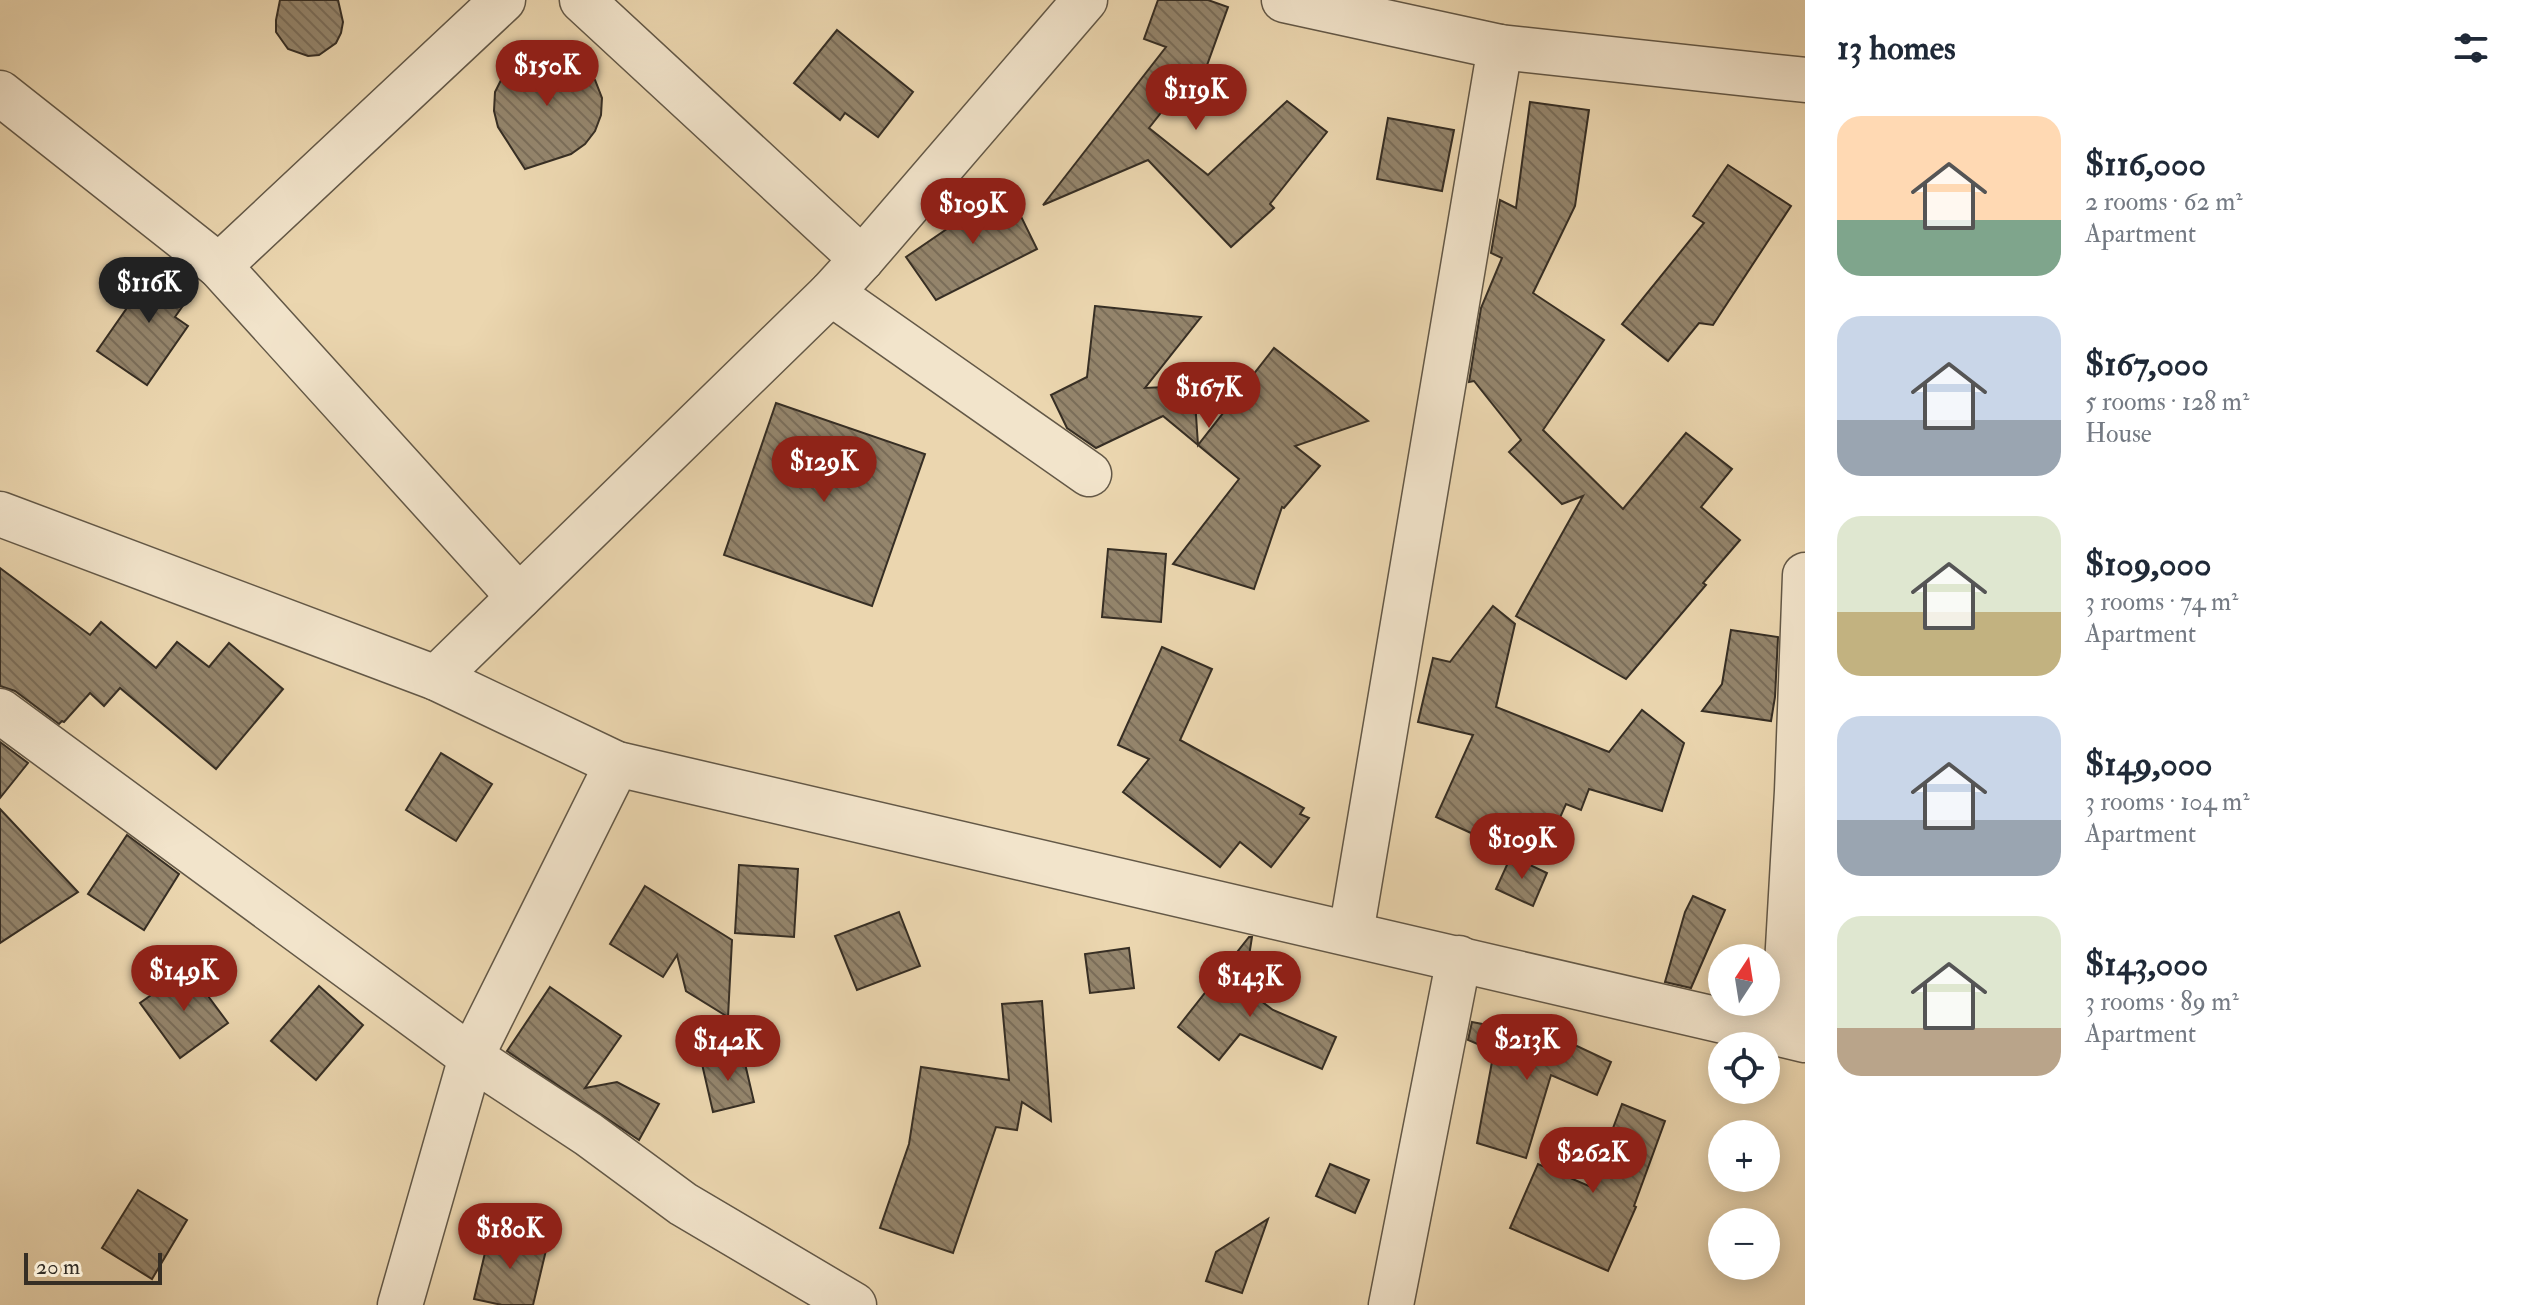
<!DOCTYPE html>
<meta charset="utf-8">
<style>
:root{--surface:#fff;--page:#f2f2f3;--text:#1f2937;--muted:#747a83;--accent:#8f2418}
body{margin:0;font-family:"IM FELL Double Pica",serif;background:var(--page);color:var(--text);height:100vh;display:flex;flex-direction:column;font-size:30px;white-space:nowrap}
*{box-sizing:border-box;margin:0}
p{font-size:26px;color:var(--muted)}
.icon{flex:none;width:44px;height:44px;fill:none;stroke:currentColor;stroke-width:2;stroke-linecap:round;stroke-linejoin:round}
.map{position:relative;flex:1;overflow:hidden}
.panel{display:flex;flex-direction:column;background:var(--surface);width:720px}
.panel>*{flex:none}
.needle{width:52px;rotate:12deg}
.fabs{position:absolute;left:1708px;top:944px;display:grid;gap:16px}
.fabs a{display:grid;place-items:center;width:72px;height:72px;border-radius:50%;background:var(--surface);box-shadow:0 4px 20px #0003;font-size:40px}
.scale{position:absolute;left:24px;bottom:20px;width:138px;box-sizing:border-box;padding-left:8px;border:4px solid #362e24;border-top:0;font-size:22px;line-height:28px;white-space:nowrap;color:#362e24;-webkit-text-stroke:6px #f2e4cb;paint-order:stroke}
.price{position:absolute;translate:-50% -68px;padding:0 18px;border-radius:28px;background:var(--accent);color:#fff;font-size:26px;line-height:52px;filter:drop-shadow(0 2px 4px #0008)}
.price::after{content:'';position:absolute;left:50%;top:48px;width:24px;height:18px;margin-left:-12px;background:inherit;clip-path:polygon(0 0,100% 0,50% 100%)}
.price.current{background:#222;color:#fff}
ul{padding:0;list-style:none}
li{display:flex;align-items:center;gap:24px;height:200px;padding:0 32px}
li span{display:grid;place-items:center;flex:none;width:224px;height:160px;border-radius:24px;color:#555}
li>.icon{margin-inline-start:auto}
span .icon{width:96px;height:96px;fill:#fffc;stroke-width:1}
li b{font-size:34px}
h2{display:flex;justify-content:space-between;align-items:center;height:96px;padding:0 32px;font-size:34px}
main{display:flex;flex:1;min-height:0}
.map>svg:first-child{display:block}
.building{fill:url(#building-back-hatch);stroke:#362e24;stroke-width:2}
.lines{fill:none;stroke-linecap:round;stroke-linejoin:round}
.street-casing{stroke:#635847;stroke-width:47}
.street{stroke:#f2e4cb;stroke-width:44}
</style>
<main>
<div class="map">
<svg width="1805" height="1305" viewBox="0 0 1805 1305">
<defs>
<pattern id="building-back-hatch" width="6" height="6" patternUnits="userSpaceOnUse" patternTransform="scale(2)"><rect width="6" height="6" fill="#94856c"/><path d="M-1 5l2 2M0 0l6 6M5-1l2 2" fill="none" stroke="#7a6d59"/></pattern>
</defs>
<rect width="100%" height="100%" fill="#ebd6af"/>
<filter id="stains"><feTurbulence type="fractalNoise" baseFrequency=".0025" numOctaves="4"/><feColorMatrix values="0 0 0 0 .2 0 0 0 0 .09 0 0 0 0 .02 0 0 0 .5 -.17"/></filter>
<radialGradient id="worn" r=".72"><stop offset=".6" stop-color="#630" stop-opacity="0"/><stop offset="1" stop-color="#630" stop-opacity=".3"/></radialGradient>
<g class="building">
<path d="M280,0H338L343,22L341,33L336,43L319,55L308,56L288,49L276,32V20Z"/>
<path d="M1158,0H1208L1228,7L1202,79L1193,72L1149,128L1208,175L1287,101L1327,132L1270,204L1274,208L1231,247L1148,160L1043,205L1166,47L1144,39Z"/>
<path d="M837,30L913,92L878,137L845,113L840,120L794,83Z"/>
<path d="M550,52L568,56L584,66L595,80L602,98L601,115L595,131L585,144L571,154L525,169L498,127L494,111L495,92L503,76L516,62L533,54Z"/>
<path d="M1530,102L1589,110L1575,206L1533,293L1604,340L1543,430L1623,509L1686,433L1732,469L1701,507L1740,540L1703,583L1706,585L1626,679L1516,616L1583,496L1562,504L1509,452L1521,440L1474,381L1469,382L1481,308L1502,258L1491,253L1500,200L1516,208Z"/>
<path d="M1388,118L1454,130L1442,191L1377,179Z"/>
<path d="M1728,165L1791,206L1713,325L1699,323L1668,361L1622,324L1704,223L1693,216Z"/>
<path d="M1007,188L1037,249L936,300L906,257L957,222L953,215Z"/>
<path d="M159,262L196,287L175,317L188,326L147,385L97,351Z"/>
<path d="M1095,306L1201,317L1145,388L1228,384L1195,400L1198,445L1274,348L1368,421L1295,446L1320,466L1284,508L1282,507L1254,589L1173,564L1239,479L1163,416L1096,448L1067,428L1051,395L1087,377Z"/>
<path d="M776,403L925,454L872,606L724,555Z"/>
<path d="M1108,549L1166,554L1161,622L1102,617Z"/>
<path d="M0,568L90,635L101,622L156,668L177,642L209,667L229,643L283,689L216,769L120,688L104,706L90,693L64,722L62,721L59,724L15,691L0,686Z"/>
<path d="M1493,606L1515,624L1496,707L1609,752L1642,710L1684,743L1662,811L1589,789L1581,810L1566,804L1542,858L1471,835V833L1436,817L1473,735L1418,722L1433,658L1450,662Z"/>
<path d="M1731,630L1778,637L1775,697L1771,721L1702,711L1722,684Z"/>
<path d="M1162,647L1212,669L1180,740L1304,808L1300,814L1309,818L1271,867L1240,842L1220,867L1123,792L1149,759L1118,745Z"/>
<path d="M0,742L28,763L0,798Z"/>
<path d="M441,753L492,784L456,841L406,810Z"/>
<path d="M0,809L78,892L0,943Z"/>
<path d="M127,835L179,874L144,930L88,894Z"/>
<path d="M1511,856L1547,873L1533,906L1496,889Z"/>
<path d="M739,865L798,869L794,937L735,933Z"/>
<path d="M645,886L732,940L728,1017L686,991L677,955L663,977L610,944Z"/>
<path d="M1693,896L1725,910L1691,988L1665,982L1685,912Z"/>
<path d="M899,912L920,966L857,990L835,936Z"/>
<path d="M1249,937H1252L1244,988L1273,1010L1336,1037L1322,1069L1240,1034L1219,1060L1178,1027Z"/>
<path d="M1129,948L1134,988L1090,993L1085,954Z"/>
<path d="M188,969L228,1023L180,1058L140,1003Z"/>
<path d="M319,986L363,1025L316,1080L271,1041Z"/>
<path d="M550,987L621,1036L585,1088L617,1082L659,1104L639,1140L507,1051Z"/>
<path d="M1042,1001L1051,1121L1022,1102L1017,1130L996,1127L953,1253L880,1228L909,1144L921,1067L1009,1080L1002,1004Z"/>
<path d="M1472,1022L1562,1039L1611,1062L1597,1095L1551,1075L1526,1158L1477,1143L1494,1051L1468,1040Z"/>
<path d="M743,1055L754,1102L713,1112L702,1064Z"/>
<path d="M1622,1104L1665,1121L1634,1206L1636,1207L1608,1271L1510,1228L1538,1164L1591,1187Z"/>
<path d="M1330,1164L1369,1180L1355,1213L1316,1196Z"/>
<path d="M138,1190L187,1220L152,1279L102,1248Z"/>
<path d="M1268,1219L1242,1293L1206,1281L1216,1252Z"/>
<path d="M490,1232L547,1246L533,1305H502L474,1299Z"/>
</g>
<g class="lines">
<g class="street-casing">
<g id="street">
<path d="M582,0L862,259"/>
<path d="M1284,0L1500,47L1805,80"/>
<path d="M0,93L219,266L503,0"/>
<path d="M219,266L519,597"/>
<path d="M831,293L1089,474"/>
<path d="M0,514L436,678L617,764L1805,1040"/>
<path d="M436,678L831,293L862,259L1085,0"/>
<path d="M0,711L471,1057L588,1134L683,1204L854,1305"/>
<path d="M1351,933L1500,47"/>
<path d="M1783,1034L1797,791L1805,575"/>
<path d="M400,1305L471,1057L617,764"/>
<path d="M1391,1305L1459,958"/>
</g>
</g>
<use href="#street" class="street"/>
</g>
<rect width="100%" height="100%" filter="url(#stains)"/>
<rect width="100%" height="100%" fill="url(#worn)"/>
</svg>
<div class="fabs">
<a><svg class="needle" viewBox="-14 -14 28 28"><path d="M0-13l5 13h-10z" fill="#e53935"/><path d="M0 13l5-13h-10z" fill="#747a83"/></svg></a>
<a><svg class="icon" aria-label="locate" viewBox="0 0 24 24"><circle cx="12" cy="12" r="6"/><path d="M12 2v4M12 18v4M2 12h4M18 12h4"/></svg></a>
<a>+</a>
<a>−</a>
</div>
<div class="scale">20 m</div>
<b class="price" style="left:547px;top:108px">$150K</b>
<b class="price" style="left:1196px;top:132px">$119K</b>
<b class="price" style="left:973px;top:246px">$109K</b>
<b class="price current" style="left:149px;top:325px">$116K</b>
<b class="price" style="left:1209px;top:430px">$167K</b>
<b class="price" style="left:824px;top:504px">$129K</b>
<b class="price" style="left:1522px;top:881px">$109K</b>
<b class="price" style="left:184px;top:1013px">$149K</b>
<b class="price" style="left:1250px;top:1019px">$143K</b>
<b class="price" style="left:1527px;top:1082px">$213K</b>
<b class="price" style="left:728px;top:1083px">$142K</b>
<b class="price" style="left:1593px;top:1195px">$262K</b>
<b class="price" style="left:510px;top:1271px">$180K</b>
</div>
<section class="panel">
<h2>13 homes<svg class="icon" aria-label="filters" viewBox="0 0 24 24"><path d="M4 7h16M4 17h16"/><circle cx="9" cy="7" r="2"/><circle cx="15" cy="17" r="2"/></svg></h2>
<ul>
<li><span style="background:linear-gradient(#ffd9b3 65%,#7fa58c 0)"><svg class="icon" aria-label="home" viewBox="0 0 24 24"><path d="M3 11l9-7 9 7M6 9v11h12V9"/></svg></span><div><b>$116,000</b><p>2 rooms · 62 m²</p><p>Apartment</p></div></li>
<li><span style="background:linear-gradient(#c9d6e8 65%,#9aa5b1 0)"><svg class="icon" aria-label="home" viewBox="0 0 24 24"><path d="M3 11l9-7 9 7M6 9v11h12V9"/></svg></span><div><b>$167,000</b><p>5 rooms · 128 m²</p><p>House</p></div></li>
<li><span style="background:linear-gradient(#dfe7d0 60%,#c2b280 0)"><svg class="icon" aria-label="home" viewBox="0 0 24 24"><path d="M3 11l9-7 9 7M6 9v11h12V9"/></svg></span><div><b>$109,000</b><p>3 rooms · 74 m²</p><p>Apartment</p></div></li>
<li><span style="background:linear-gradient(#c9d6e8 65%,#9aa5b1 0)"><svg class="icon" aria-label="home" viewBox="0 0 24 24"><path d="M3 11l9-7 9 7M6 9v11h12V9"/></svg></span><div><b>$149,000</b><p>3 rooms · 104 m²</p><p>Apartment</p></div></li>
<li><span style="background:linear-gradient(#dfe7d0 70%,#b9a48a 0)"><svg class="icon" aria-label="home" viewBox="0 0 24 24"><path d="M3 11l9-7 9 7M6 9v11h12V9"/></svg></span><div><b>$143,000</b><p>3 rooms · 89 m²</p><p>Apartment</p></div></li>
</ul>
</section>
</main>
